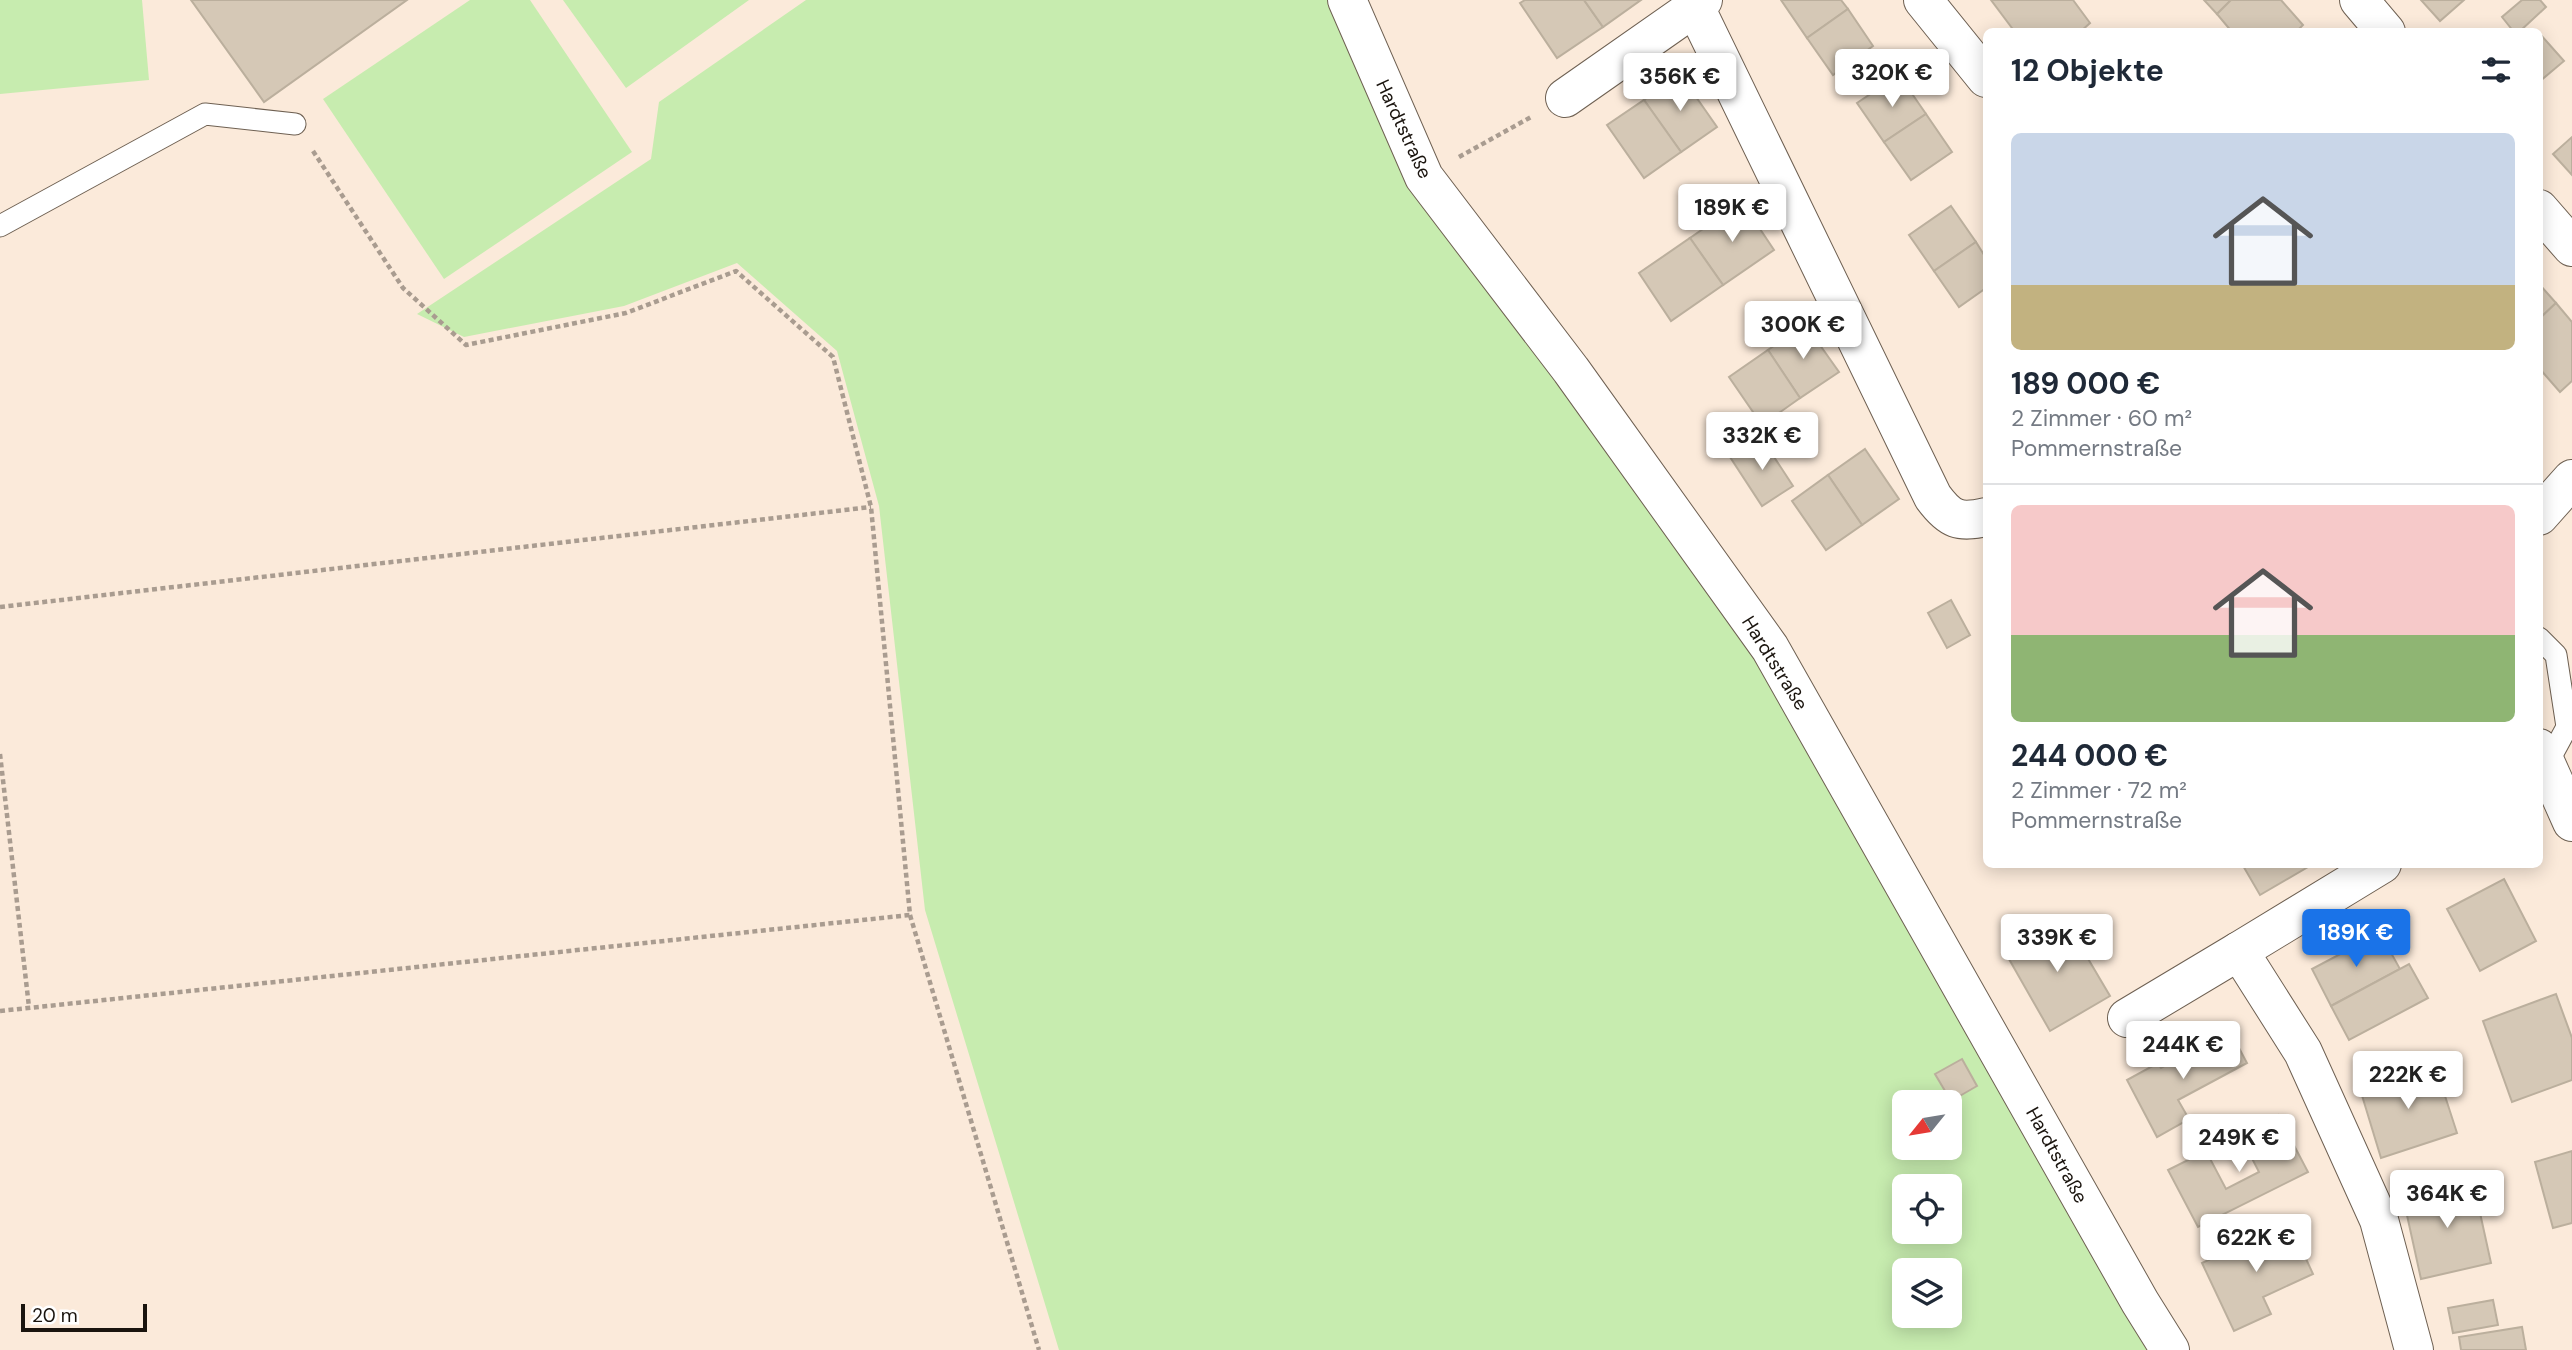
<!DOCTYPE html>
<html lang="de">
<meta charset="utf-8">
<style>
:root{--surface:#fff;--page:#f2f2f3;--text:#1f2937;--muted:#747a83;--line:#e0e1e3;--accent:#1a73e8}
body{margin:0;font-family:"DM Sans",sans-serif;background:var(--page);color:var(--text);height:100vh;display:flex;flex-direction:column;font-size:26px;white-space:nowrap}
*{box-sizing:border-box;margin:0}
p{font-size:23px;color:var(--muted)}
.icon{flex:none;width:38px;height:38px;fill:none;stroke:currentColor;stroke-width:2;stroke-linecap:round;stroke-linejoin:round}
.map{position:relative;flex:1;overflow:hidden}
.side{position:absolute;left:1983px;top:28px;width:560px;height:840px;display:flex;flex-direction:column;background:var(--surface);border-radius:10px;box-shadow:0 4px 18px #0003}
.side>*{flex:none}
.needle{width:46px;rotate:240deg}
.controls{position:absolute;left:1892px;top:1090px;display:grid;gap:14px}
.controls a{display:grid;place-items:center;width:70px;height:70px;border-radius:10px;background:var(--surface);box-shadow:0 4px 18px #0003;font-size:35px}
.scale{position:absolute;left:21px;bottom:18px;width:126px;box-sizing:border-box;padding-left:7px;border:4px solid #1a140e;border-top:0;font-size:19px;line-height:24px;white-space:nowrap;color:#1a140e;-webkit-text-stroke:5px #fff;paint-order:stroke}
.price{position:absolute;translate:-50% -60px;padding:0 16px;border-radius:7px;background:#fff;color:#222;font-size:23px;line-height:46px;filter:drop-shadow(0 2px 4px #0008)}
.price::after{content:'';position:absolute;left:50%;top:42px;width:21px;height:16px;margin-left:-10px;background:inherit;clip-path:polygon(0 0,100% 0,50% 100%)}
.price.on{background:var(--accent);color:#fff}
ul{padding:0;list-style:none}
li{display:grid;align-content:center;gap:14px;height:371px;padding:0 28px}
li+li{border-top:2px solid var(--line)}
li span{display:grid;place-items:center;height:217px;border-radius:10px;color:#555}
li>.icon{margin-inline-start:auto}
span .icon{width:126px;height:126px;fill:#fffc;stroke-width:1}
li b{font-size:30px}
h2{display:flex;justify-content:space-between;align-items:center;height:84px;padding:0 28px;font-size:30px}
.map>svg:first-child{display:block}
.green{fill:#c7ecaf;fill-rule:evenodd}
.building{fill:#d5c8b6;stroke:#bbaf9d;stroke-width:2}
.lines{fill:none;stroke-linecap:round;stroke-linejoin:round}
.service-casing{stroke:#6e6052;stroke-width:23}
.minor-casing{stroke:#6e6052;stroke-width:40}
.path{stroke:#a99c90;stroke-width:4.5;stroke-dasharray:5 3.5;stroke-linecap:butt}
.service{stroke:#fff;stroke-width:21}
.minor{stroke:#fff;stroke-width:38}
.labels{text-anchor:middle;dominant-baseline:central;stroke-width:6;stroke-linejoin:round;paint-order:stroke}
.street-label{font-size:19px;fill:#1a140e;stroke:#fff}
</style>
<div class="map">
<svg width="2572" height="1350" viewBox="0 0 2572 1350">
<rect width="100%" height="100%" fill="#fbeada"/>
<g class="green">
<path d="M0,0H142L149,80L0,94Z"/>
<path d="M470,0H530L632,152L444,279L323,99Z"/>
<path d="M563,0H749L626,88Z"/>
<path d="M806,0H1347L1424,177L1770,648L2170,1350H1059L925,910L879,506L837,351L737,263L624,306L464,337L417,314L651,159L659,102ZM1904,1102H1950V1148H1904ZM1904,1186H1950V1232H1904ZM1904,1270H1950V1316H1904Z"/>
</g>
<g class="building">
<path d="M191,0H407L264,102Z"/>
<path d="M1525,0H1584L1603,27L1557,58L1520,3Z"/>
<path d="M1584,0H1641L1603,27Z"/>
<path d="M1781,0H1841L1848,9L1807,38Z"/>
<path d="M1991,0H2073L2090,23L2080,32H2015Z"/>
<path d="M2204,0H2231L2217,14Z"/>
<path d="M2231,0H2281L2303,25L2296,32H2232L2217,14Z"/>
<path d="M2421,0H2464L2440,21Z"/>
<path d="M2522,0H2540L2546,7L2519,32H2514L2502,17Z"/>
<path d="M1848,9L1873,46L1833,75L1807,38Z"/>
<path d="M2539,33L2564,61L2539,82Z"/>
<path d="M1680,74L1717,127L1681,152L1644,100Z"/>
<path d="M1899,75L1926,114L1884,142L1857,103Z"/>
<path d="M1644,100L1681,152L1644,178L1607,125Z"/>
<path d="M1926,114L1952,152L1911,180L1884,142Z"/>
<path d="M2572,137V175L2553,154Z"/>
<path d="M1742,202L1774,250L1723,285L1690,238Z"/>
<path d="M1951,206L1976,242L1934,271L1909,235Z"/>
<path d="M1690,238L1723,285L1671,321L1639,273Z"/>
<path d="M1976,242L1986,258V288L1959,307L1934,271Z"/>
<path d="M2539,284L2556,303L2539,319Z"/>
<path d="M2556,303L2572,322V381L2560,392L2539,368V319Z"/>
<path d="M1805,324L1839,372L1800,398L1768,350Z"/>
<path d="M1768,350L1800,398L1762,425L1729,377Z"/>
<path d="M1761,437L1793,486L1762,506L1730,457Z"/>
<path d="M1865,449L1899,499L1862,525L1828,475Z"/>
<path d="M1828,475L1862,525L1826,550L1792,501Z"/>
<path d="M1951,600L1970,635L1947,648L1928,613Z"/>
<path d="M2242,864H2313L2260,895Z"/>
<path d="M2504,879L2536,941L2480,971L2447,909Z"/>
<path d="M2064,918L2110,996L2050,1031L2005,952Z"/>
<path d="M2380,933L2400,969L2331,1006L2312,969Z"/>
<path d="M2409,964L2428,998L2349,1040L2331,1006Z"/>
<path d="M2556,994L2572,1038V1080L2512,1102L2483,1021Z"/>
<path d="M2230,1031L2247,1063L2178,1100L2189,1119L2157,1137L2127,1080L2158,1063L2161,1068Z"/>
<path d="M1962,1059L1977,1086L1951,1101L1935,1074Z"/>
<path d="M2435,1065L2457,1133L2381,1158L2360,1089Z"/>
<path d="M2278,1115L2308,1172L2198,1227L2168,1170L2206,1151L2226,1189L2259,1172L2240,1135Z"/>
<path d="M2572,1151V1223L2553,1228L2535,1162Z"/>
<path d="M2473,1181L2491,1263L2421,1279L2403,1197Z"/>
<path d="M2289,1222L2313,1274L2263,1297L2271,1314L2234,1331L2202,1263Z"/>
<path d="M2493,1300L2498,1325L2453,1333L2448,1308Z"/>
<path d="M2522,1327L2526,1350H2461L2459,1337Z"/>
</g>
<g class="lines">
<g class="service-casing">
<g id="service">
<path d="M0,226L205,114L295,124"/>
<path d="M2539,638L2556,655L2567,727L2547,764"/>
</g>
</g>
<g class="minor-casing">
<g id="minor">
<path d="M1347,0L1424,177L1571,370L1770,648L2140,1302L2170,1350"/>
<path d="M1703,0L1695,7L1933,497C1950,520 1959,523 1986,517"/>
<path d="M1923,0L1986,78"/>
<path d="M2359,0L2386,32"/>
<path d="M1565,98L1695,7"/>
<path d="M2539,209L2572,247"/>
<path d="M2539,516L2572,479"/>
<path d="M2539,748L2572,822"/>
<path d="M2382,864L2239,951L2303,1052L2379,1220L2414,1350"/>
<path d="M2127,1018L2239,951"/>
</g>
</g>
<g class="path">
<path d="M313,151L403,288L466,345L626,313L736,271L833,357L871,507L910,915L1039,1350"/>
<path d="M1459,157L1531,117"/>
<path d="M0,607L871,507"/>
<path d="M0,754L29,1007"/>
<path d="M0,1011L910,915"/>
</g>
<use href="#service" class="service"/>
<use href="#minor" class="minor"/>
</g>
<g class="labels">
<g class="street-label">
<text transform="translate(1404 129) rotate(65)">Hardtstraße</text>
<text transform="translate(1775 663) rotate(58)">Hardtstraße</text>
<text transform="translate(2057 1155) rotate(61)">Hardtstraße</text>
</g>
</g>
</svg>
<div class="controls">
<a><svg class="needle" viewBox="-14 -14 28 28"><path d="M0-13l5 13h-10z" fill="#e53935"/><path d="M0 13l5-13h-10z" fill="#747a83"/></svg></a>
<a><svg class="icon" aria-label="locate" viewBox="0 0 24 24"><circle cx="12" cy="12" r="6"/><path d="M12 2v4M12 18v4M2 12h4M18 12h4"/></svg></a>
<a><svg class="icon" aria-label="layers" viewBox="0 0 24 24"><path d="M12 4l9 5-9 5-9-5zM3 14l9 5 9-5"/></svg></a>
</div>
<div class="scale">20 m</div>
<b class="price" style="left:1892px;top:109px">320K €</b>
<b class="price" style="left:1680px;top:113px">356K €</b>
<b class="price" style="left:1732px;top:244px">189K €</b>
<b class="price" style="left:1803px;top:361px">300K €</b>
<b class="price" style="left:1762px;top:472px">332K €</b>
<b class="price on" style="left:2356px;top:969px">189K €</b>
<b class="price" style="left:2057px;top:974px">339K €</b>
<b class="price" style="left:2183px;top:1081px">244K €</b>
<b class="price" style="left:2408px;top:1111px">222K €</b>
<b class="price" style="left:2239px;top:1174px">249K €</b>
<b class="price" style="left:2447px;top:1230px">364K €</b>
<b class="price" style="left:2256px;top:1274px">622K €</b>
<section class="side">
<h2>12 Objekte<svg class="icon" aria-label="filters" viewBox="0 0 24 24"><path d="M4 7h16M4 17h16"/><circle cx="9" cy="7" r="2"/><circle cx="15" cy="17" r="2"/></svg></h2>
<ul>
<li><span style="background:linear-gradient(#c9d6e8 70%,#c2b280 0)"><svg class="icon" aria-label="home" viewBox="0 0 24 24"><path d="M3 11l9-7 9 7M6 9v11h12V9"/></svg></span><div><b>189 000 €</b><p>2 Zimmer · 60 m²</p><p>Pommernstraße</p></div></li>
<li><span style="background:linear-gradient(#f6c9c9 60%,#8fb573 0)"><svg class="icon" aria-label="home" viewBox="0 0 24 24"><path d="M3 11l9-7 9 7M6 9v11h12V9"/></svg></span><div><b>244 000 €</b><p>2 Zimmer · 72 m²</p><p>Pommernstraße</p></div></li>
</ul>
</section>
</div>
